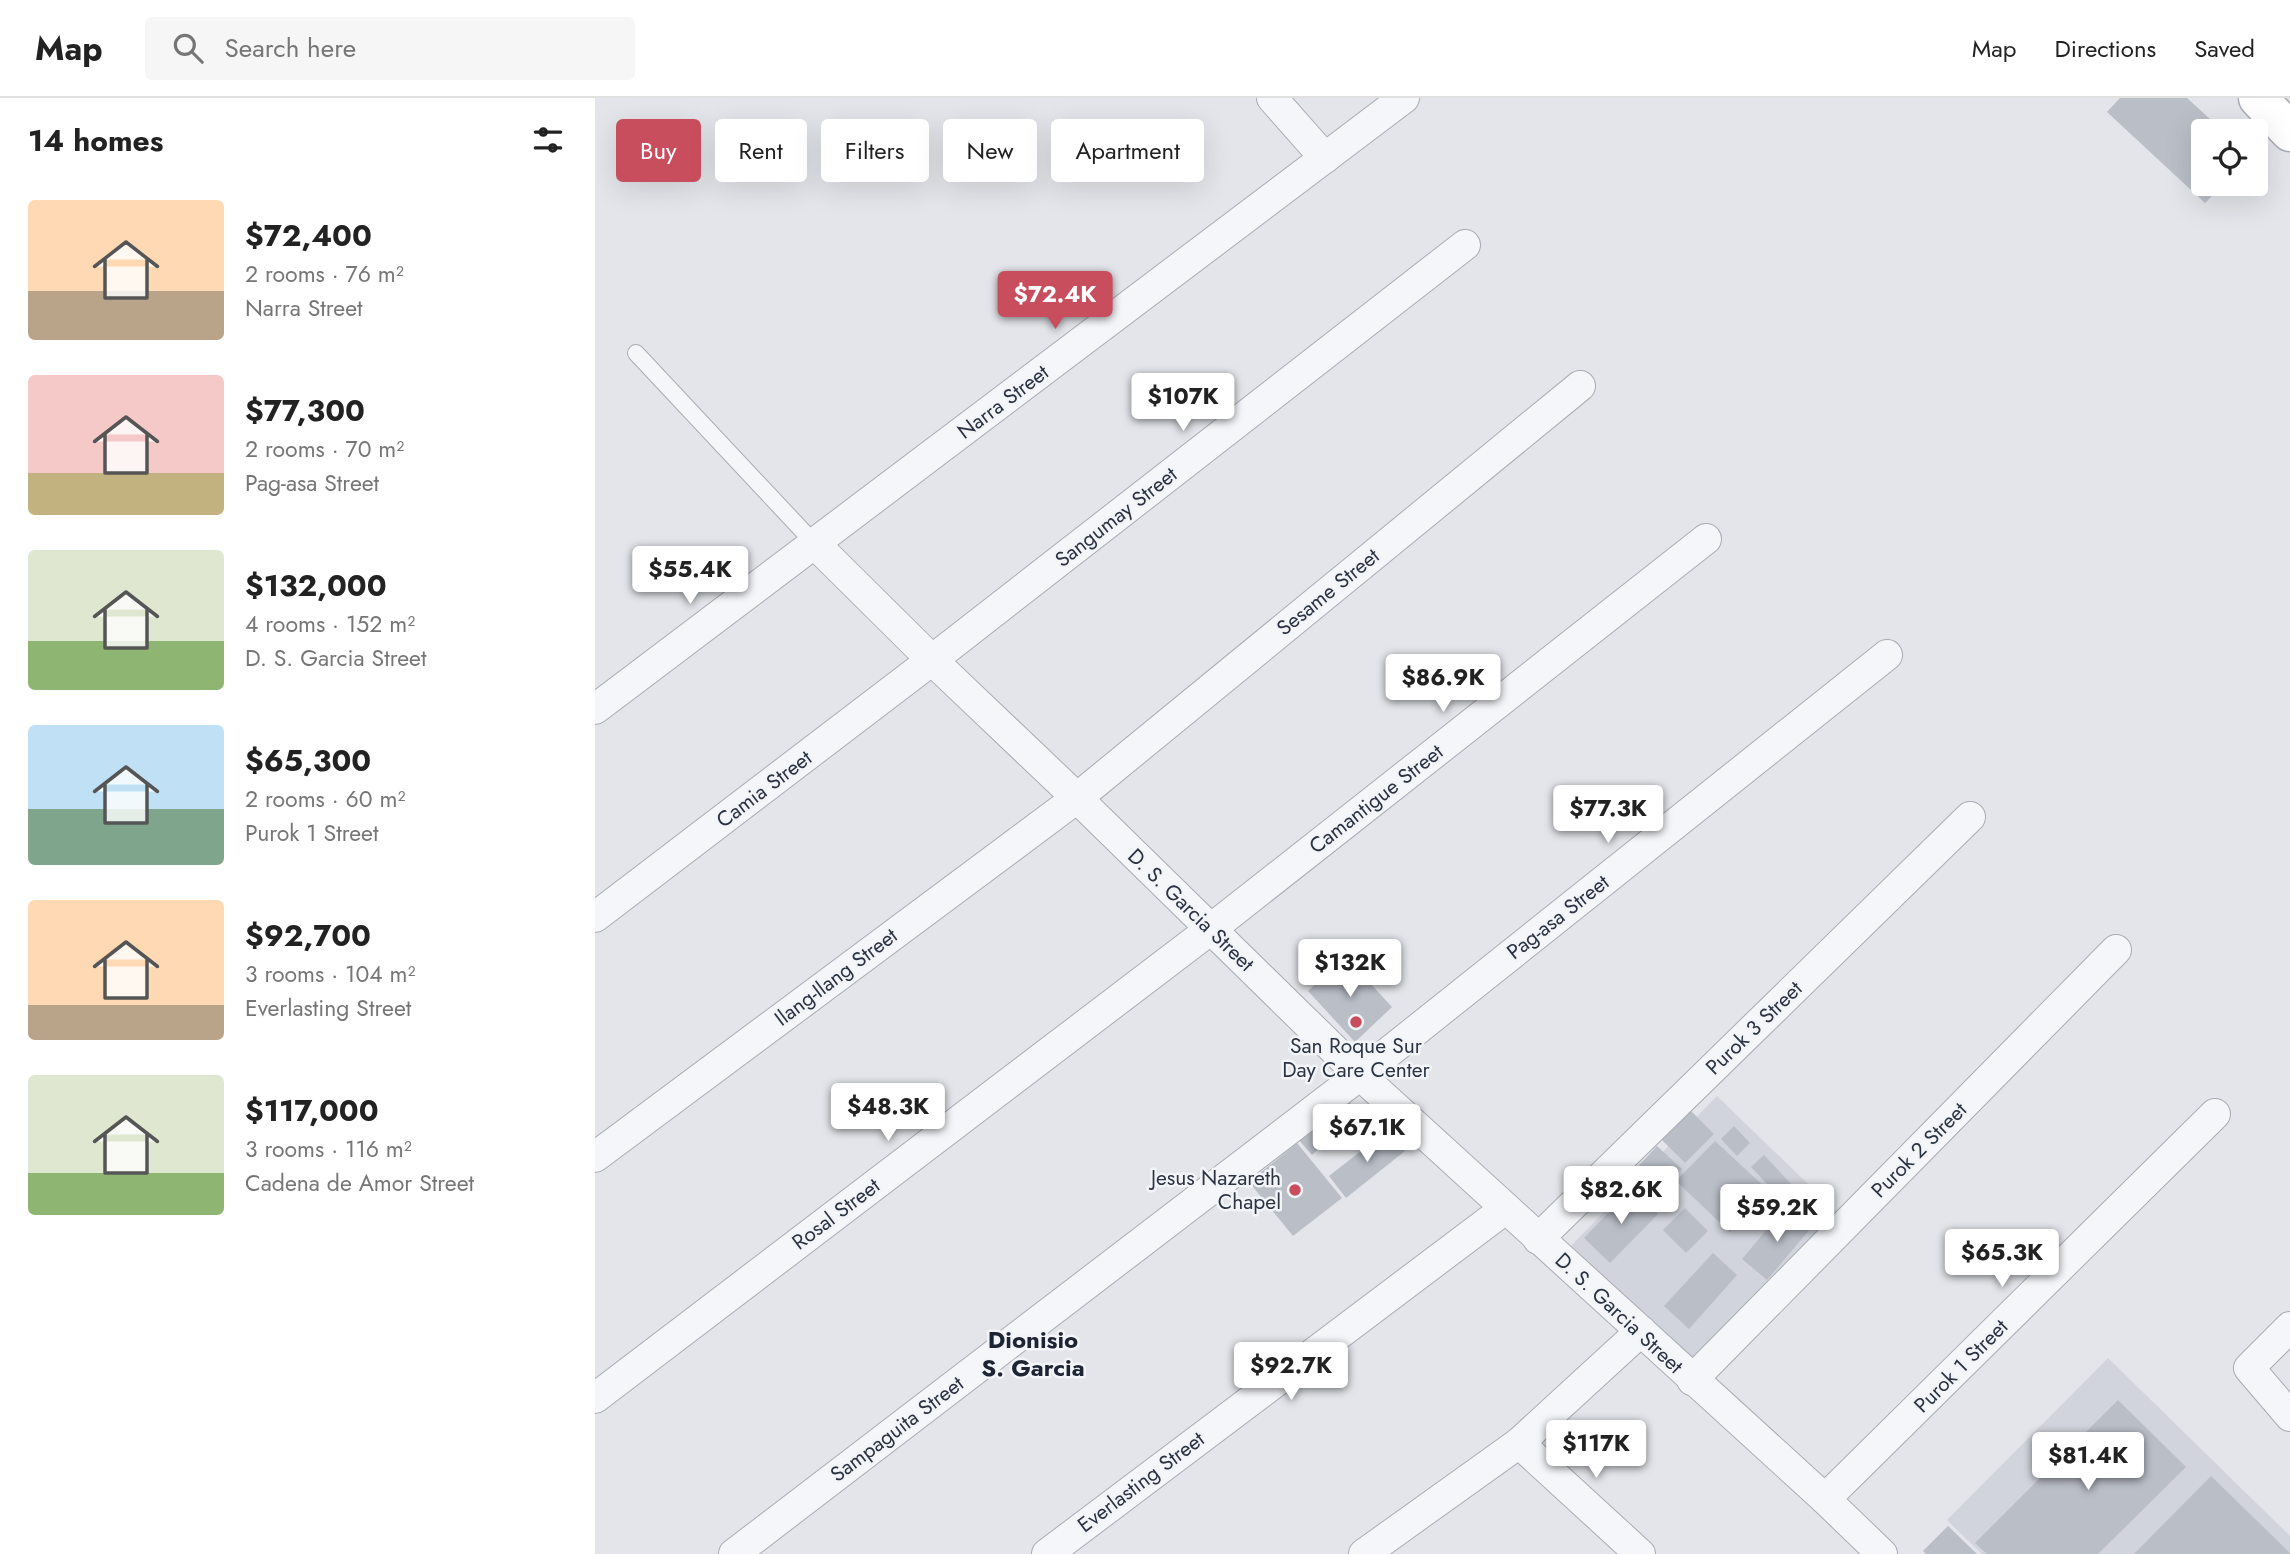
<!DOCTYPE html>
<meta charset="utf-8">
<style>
:root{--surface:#fff;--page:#f6f6f6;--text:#222;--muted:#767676;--line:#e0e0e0;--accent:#c94e5d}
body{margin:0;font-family:Jost,sans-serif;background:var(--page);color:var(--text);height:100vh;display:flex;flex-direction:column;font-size:26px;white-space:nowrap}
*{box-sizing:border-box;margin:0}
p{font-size:23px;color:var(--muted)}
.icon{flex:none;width:38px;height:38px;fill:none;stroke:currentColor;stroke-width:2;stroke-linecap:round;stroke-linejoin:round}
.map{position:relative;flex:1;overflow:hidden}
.sheet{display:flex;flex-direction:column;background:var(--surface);width:595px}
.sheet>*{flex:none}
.banner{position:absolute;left:21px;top:21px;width:665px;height:63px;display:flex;gap:14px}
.controls{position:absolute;left:1596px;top:21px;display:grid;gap:14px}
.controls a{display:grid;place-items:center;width:77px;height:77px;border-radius:7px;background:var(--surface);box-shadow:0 7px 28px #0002;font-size:35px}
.price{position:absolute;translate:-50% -60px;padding:0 16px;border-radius:7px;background:#fff;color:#222;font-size:23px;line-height:46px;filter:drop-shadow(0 2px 4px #0008)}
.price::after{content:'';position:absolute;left:50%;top:42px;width:21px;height:16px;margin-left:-10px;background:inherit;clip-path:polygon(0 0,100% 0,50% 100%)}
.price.current{background:var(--accent);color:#fff}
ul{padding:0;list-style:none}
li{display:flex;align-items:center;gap:21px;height:175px;padding:0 28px}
li span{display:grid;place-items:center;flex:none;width:196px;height:140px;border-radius:7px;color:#555}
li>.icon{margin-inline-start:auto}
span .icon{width:84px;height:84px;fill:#fffc;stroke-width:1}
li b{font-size:30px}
h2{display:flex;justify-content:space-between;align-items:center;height:84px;padding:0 28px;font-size:30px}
.pill{padding:0 24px;border-radius:7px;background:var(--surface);box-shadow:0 7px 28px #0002;font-size:24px;line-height:63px}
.pill.current{background:var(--accent);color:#fff}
header{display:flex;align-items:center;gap:42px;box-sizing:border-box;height:98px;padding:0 35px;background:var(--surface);border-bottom:2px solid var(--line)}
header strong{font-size:33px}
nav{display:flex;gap:38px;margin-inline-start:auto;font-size:24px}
.search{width:490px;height:63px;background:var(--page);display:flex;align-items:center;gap:18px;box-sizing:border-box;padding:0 24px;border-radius:7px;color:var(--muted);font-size:26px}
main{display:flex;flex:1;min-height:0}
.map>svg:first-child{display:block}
.built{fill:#d1d4dc}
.building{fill:#babec7}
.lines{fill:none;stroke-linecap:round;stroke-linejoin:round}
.service-casing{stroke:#a8acb4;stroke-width:18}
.minor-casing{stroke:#a8acb4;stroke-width:32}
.secondary-casing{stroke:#a8acb4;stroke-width:41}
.service{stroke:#f5f6f9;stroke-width:16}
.minor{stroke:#f5f6f9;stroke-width:30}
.secondary{stroke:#fff;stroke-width:38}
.poi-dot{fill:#c94e5d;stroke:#f2f4f8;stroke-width:2.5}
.labels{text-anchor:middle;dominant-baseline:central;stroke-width:5;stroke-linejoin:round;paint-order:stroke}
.street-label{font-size:21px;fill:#2b3342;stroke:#f2f4f8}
.poi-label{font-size:21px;fill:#2b3342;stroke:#f2f4f8}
.quarter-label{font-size:24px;font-weight:bold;fill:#1d2433;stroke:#f2f4f8}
</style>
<header>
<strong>Map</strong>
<div class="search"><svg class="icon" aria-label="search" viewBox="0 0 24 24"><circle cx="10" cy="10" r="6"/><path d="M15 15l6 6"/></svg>Search here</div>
<nav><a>Map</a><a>Directions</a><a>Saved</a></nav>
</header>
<main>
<section class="sheet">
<h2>14 homes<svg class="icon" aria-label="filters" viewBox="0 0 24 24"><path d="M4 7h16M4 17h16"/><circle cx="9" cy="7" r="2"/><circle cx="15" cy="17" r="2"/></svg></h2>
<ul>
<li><span style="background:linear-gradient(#ffd9b3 65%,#b9a48a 0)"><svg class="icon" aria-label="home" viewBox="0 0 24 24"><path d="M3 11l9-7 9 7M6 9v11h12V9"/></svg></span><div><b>$72,400</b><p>2 rooms · 76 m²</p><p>Narra Street</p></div></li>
<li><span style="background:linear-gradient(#f6c9c9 70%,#c2b280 0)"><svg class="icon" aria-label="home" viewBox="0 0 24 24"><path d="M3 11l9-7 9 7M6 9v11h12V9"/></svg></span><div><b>$77,300</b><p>2 rooms · 70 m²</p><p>Pag-asa Street</p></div></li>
<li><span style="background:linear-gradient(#dfe7d0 65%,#8fb573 0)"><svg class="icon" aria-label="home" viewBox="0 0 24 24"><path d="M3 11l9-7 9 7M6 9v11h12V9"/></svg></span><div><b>$132,000</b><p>4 rooms · 152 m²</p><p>D. S. Garcia Street</p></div></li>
<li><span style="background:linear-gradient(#bfe0f5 60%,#7fa58c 0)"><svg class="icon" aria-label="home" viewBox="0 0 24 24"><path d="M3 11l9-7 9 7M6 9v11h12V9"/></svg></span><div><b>$65,300</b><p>2 rooms · 60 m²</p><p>Purok 1 Street</p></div></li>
<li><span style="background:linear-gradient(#ffd9b3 75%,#b9a48a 0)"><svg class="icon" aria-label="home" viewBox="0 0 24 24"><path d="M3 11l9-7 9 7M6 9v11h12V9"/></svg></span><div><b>$92,700</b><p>3 rooms · 104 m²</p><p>Everlasting Street</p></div></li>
<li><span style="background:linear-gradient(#dfe7d0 70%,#8fb573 0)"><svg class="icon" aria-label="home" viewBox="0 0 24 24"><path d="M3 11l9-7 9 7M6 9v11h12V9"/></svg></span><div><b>$117,000</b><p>3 rooms · 116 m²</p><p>Cadena de Amor Street</p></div></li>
</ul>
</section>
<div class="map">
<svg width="1695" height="1456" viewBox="0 0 1695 1456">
<rect width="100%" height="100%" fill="#e3e5ea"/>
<g class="built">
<path d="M1122,998L1241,1113L1095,1262L976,1148Z"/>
<path d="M1513,1260L1695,1438V1456H1387L1352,1422Z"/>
</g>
<g class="building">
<path d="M1525,0H1592L1628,33H1608V86H1629L1610,105L1512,14Z"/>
<path d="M750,858L797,909L760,944L713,893Z"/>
<path d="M750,999L764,1015L717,1057L703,1041Z"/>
<path d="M1096,1013L1119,1036L1090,1065L1067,1042Z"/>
<path d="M1139,1028L1155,1045L1142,1058L1126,1041Z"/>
<path d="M793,1032L810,1053L751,1100L734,1078Z"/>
<path d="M1120,1043L1174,1093L1135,1134L1081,1083Z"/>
<path d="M702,1045L747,1100L698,1138L654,1084Z"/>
<path d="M1062,1048L1087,1071L1062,1098L1037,1075Z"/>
<path d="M1169,1057L1200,1090L1187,1102L1156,1069Z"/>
<path d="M1037,1090L1063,1116L1015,1165L989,1140Z"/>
<path d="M1191,1109L1216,1130L1172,1182L1147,1161Z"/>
<path d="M1090,1110L1113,1133L1091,1155L1068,1132Z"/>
<path d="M1118,1155L1142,1177L1094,1231L1069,1208Z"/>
<path d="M1523,1302L1591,1369L1503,1456H1392L1380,1445Z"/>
<path d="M1616,1378L1695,1455V1456H1539Z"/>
<path d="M1353,1428L1382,1456H1331L1328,1453Z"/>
</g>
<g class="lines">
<g class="service-casing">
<path id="service" d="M41,255L220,446"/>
</g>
<g class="minor-casing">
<g id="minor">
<path d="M677,0L730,60"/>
<path d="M220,446L337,562L482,700L765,977L1230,1401L1287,1456"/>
<path d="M0,611L809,0"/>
<path d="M0,819L337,562L870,147"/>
<path d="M0,1059L482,700L985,288"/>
<path d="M943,1141L1375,719"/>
<path d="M1695,1229L1654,1270L1695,1318"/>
<path d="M1097,1282L1521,852"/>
<path d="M0,1300L616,831L1111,441"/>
<path d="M924,1345L1045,1456"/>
<path d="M1230,1401L1620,1016"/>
<path d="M139,1456L765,977L1292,557"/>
<path d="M452,1456L910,1111"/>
<path d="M769,1456L924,1345L1046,1233"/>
</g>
</g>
<g class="secondary-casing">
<path id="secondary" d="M1663,0L1695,34"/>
</g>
<use href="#service" class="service"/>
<use href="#minor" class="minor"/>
<use href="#secondary" class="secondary"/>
</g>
<g class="poi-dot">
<circle cx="761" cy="924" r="7"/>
<circle cx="700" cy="1092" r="7"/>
</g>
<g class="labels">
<g class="street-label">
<text transform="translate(408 304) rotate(-37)">Narra Street</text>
<text transform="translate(521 419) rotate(-38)">Sangumay Street</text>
<text transform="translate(733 494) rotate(-39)">Sesame Street</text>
<text transform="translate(169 691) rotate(-37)">Camia Street</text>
<text transform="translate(781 701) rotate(-38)">Camantigue Street</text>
<text transform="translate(596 812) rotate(44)">D. S. Garcia Street</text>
<text transform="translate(963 819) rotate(-38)">Pag-asa Street</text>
<text transform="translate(241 879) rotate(-37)">Ilang-Ilang Street</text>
<text transform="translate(1159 930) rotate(-44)">Purok 3 Street</text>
<text transform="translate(1324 1052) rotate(-45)">Purok 2 Street</text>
<text transform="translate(241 1116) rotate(-37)">Rosal Street</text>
<text transform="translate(1024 1215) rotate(43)">D. S. Garcia Street</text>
<text transform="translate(1366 1268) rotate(-45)">Purok 1 Street</text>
<text transform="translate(302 1331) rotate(-37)">Sampaguita Street</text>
<text transform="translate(546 1384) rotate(-37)">Everlasting Street</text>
</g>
<g class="poi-label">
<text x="761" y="948">San Roque Sur<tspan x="761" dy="24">Day Care Center</tspan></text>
<text x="686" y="1080" text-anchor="end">Jesus Nazareth<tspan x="686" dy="24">Chapel</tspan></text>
</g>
<g class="quarter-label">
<text x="438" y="1241">Dionisio<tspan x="438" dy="28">S. Garcia</tspan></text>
</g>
</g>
</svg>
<div class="controls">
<a><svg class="icon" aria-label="locate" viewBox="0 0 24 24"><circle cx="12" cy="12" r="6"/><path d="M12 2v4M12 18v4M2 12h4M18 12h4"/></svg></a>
</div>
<b class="price current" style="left:460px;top:233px">$72.4K</b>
<b class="price" style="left:588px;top:335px">$107K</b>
<b class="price" style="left:95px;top:508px">$55.4K</b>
<b class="price" style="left:848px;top:616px">$86.9K</b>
<b class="price" style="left:1013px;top:747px">$77.3K</b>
<b class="price" style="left:755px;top:901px">$132K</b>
<b class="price" style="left:293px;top:1045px">$48.3K</b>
<b class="price" style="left:772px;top:1066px">$67.1K</b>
<b class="price" style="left:1026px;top:1128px">$82.6K</b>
<b class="price" style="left:1182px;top:1146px">$59.2K</b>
<b class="price" style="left:1407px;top:1191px">$65.3K</b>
<b class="price" style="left:696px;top:1304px">$92.7K</b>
<b class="price" style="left:1001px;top:1382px">$117K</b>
<b class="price" style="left:1493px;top:1394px">$81.4K</b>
<div class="banner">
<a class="pill current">Buy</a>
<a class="pill">Rent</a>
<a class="pill">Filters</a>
<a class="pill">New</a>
<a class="pill">Apartment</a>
</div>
</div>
</main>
